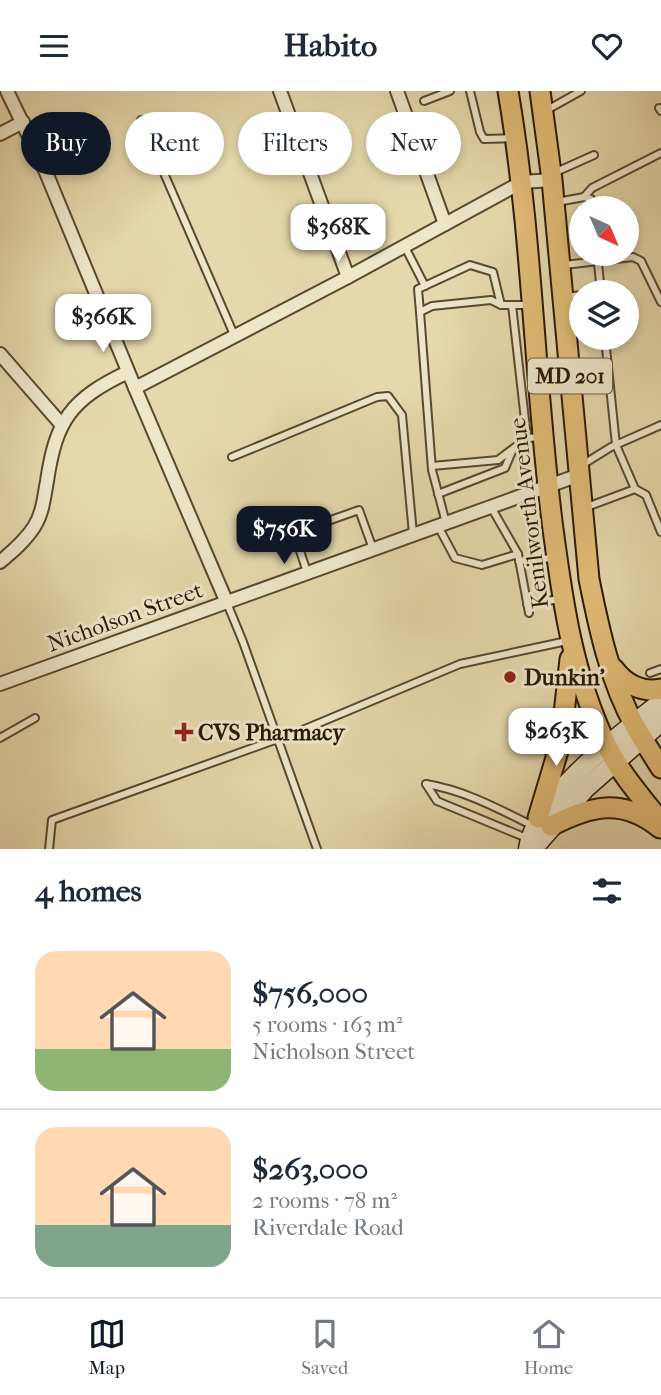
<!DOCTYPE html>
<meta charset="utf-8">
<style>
:root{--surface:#fff;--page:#f6f6f7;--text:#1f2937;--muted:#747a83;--line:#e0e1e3;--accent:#111827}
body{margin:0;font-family:"IM FELL French Canon",serif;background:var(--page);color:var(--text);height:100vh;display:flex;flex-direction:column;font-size:26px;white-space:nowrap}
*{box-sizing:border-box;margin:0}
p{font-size:23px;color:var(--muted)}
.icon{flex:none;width:38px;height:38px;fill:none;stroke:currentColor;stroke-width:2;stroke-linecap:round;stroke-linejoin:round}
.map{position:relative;height:758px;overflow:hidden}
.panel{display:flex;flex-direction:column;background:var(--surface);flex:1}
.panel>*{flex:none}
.banner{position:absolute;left:21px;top:21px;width:620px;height:63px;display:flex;gap:14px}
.needle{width:46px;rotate:136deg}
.controls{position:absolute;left:569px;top:105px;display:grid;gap:14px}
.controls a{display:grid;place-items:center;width:70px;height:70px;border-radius:50%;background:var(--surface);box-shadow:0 4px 10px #0003;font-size:35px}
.price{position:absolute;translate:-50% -60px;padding:0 16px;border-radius:14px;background:#fff;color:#222;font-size:23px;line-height:46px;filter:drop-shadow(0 2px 4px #0008)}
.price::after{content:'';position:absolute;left:50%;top:42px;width:21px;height:16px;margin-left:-10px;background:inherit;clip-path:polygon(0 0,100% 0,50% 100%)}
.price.selected{background:var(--accent);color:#fff}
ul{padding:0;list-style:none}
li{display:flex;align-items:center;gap:21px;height:175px;padding:0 35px}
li+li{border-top:2px solid var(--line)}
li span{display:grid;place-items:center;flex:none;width:196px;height:140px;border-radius:21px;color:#555}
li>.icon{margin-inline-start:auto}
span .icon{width:84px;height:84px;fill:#fffc;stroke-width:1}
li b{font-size:30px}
h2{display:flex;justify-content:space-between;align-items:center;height:84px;padding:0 35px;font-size:30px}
.tag{padding:0 24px;border-radius:32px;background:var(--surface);box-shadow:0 4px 10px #0003;font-size:24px;line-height:63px}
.tag.selected{background:var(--accent);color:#fff}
header{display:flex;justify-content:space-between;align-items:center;height:91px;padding:0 35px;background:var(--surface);font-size:32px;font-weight:700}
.tab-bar{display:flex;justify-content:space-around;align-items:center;height:98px;border-top:2px solid var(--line);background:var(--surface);font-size:19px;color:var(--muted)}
.tab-bar a{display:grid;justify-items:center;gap:4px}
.tab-bar .selected{color:var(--accent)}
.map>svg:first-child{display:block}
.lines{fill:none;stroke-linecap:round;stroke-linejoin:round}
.lane-casing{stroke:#59482e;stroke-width:10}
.street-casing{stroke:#59482e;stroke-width:16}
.secondary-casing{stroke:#2a1804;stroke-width:21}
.primary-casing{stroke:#2a1804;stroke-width:23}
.lane{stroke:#eee6c9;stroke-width:6}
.street{stroke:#eee6c9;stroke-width:12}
.secondary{stroke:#eee6c9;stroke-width:18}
.primary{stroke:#e2bc76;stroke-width:19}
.poi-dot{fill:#8f2418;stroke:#eee6c9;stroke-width:2.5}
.labels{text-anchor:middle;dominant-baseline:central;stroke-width:6;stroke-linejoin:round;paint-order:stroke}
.shield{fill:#eee6c9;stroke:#65563f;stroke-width:2}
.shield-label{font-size:21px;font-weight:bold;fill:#2a1804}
.street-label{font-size:23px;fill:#2a1804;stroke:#eee6c9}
.poi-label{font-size:23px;font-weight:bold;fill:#2a1804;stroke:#eee6c9;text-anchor:start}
</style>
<header><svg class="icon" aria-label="menu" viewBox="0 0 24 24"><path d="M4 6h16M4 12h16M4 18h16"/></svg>Habito<svg class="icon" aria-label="heart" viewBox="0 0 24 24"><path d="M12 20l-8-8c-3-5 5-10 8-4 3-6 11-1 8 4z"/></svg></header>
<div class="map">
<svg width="661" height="758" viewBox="0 0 661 758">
<rect width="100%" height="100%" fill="#e5d8ac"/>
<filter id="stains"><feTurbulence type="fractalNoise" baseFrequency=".00286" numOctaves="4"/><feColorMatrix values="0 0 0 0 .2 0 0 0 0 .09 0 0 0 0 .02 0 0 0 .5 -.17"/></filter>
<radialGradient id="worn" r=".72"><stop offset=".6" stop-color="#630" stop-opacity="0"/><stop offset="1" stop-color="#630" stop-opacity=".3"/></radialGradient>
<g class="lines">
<g class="lane-casing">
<g id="lane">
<path d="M470,0L480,41L484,48L514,47"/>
<path d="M424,10L450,0"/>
<path d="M659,17L661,20"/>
<path d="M547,19L581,0"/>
<path d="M141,29L235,246"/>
<path d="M556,81L594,64"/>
<path d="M584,106L591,108L592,117"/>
<path d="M557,111L584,106L592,97L661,62"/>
<path d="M405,156L425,195"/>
<path d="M597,163L601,201"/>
<path d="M564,174L633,166L641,170L661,211"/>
<path d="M566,206L581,204"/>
<path d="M512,214L527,347"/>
<path d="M420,221L418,198L470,174L493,181L501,214"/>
<path d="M605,247L616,354L635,398"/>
<path d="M232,366L377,306L388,305L402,324L413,443"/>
<path d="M582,374L611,356L661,334"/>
<path d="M432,375L498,369L527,347L542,346"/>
<path d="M438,403L505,377L513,358"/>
<path d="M491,416L518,463L529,522"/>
<path d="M584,417L635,398L646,404L661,441"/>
<path d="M446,432L432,379L420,221L432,215L491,209L501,214H531"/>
<path d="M438,435L455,467L482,474L518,463"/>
<path d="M519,470L552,467"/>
<path d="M308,484L294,442L359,419L373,458"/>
<path d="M227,512L243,551L317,758"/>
<path d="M527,513L560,508"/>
<path d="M650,582L661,578"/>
<path d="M0,647L35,627"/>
<path d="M426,693L437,710L529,748"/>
<path d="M426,693C464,699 499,718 533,735"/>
<path d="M49,758L52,729L300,640L460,573L567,550"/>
</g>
</g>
<g class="street-casing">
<g id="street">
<path d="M7,0L45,79L135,297L227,512"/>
<path d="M280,0L348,186"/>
<path d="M397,0L445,133"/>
<path d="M0,43L23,31"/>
<path d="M0,263L61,333"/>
<path d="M135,297L348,186L522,91L552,89"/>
<path d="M0,471C12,461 25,450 34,436C43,422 44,406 47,390C56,329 71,308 128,281"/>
<path d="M0,593L579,384"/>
</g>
</g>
<g class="secondary-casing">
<g id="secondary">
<path d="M528,758C535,706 621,643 661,611"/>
<path d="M533,758L585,698L661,631"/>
</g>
</g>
<g class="primary-casing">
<g id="primary">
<path d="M508,0C533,145 534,292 553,438C563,513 573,584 606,653C619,681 642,707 661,731"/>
<path d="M540,0L552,89L589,488C599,538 610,590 635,635C643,649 652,663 661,677"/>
<path d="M614,578C625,593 642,602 661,598"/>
<path d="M538,727L561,650L570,568"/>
<path d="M551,735C590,715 622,706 660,737"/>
</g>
</g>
<use href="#lane" class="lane"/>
<use href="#street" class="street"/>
<use href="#secondary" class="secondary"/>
<use href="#primary" class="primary"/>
</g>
<g class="poi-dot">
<circle cx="510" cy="586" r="7"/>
<path d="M180.5 630.5h7v7h7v7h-7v7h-7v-7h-7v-7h7z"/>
</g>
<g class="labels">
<rect class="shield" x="528" y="267.5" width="84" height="35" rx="5"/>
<g class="shield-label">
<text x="570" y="285">MD 201</text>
</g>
<g class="street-label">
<text transform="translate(529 422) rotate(-97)">Kenilworth Avenue</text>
<text transform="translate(125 526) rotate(-20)">Nicholson Street</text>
</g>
<g class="poi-label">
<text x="524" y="586">Dunkin'</text>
<text x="198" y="641">CVS Pharmacy</text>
</g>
</g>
<rect width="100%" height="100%" filter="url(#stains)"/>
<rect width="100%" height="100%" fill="url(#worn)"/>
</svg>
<div class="controls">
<a><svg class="needle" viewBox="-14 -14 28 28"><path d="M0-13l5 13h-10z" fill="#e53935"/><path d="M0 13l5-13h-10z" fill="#747a83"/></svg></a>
<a><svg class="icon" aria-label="layers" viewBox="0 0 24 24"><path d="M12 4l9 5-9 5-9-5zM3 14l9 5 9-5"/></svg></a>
</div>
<b class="price" style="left:338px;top:173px">$368K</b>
<b class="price" style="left:103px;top:263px">$366K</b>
<b class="price selected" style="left:284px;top:475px">$756K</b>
<b class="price" style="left:556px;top:677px">$263K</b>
<div class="banner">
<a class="tag selected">Buy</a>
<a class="tag">Rent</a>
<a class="tag">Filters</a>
<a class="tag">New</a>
</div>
</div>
<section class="panel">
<h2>4 homes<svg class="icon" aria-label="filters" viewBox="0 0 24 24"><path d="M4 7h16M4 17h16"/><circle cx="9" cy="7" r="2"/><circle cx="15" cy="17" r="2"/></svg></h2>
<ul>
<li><span style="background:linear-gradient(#ffd9b3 70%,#8fb573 0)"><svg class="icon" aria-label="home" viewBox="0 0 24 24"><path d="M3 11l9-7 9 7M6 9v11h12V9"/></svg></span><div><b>$756,000</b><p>5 rooms · 163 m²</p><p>Nicholson Street</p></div></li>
<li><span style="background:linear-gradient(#ffd9b3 70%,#7fa58c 0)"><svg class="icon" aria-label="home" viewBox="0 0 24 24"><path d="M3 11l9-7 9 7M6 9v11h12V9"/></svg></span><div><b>$263,000</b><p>2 rooms · 78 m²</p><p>Riverdale Road</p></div></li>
</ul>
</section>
<nav class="tab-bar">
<a class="selected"><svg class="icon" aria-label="map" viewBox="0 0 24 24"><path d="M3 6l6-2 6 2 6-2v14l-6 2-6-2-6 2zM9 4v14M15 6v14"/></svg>Map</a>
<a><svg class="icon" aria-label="saved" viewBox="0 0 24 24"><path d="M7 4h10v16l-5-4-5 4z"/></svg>Saved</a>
<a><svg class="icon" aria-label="home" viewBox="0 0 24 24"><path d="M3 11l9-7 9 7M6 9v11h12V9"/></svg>Home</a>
</nav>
